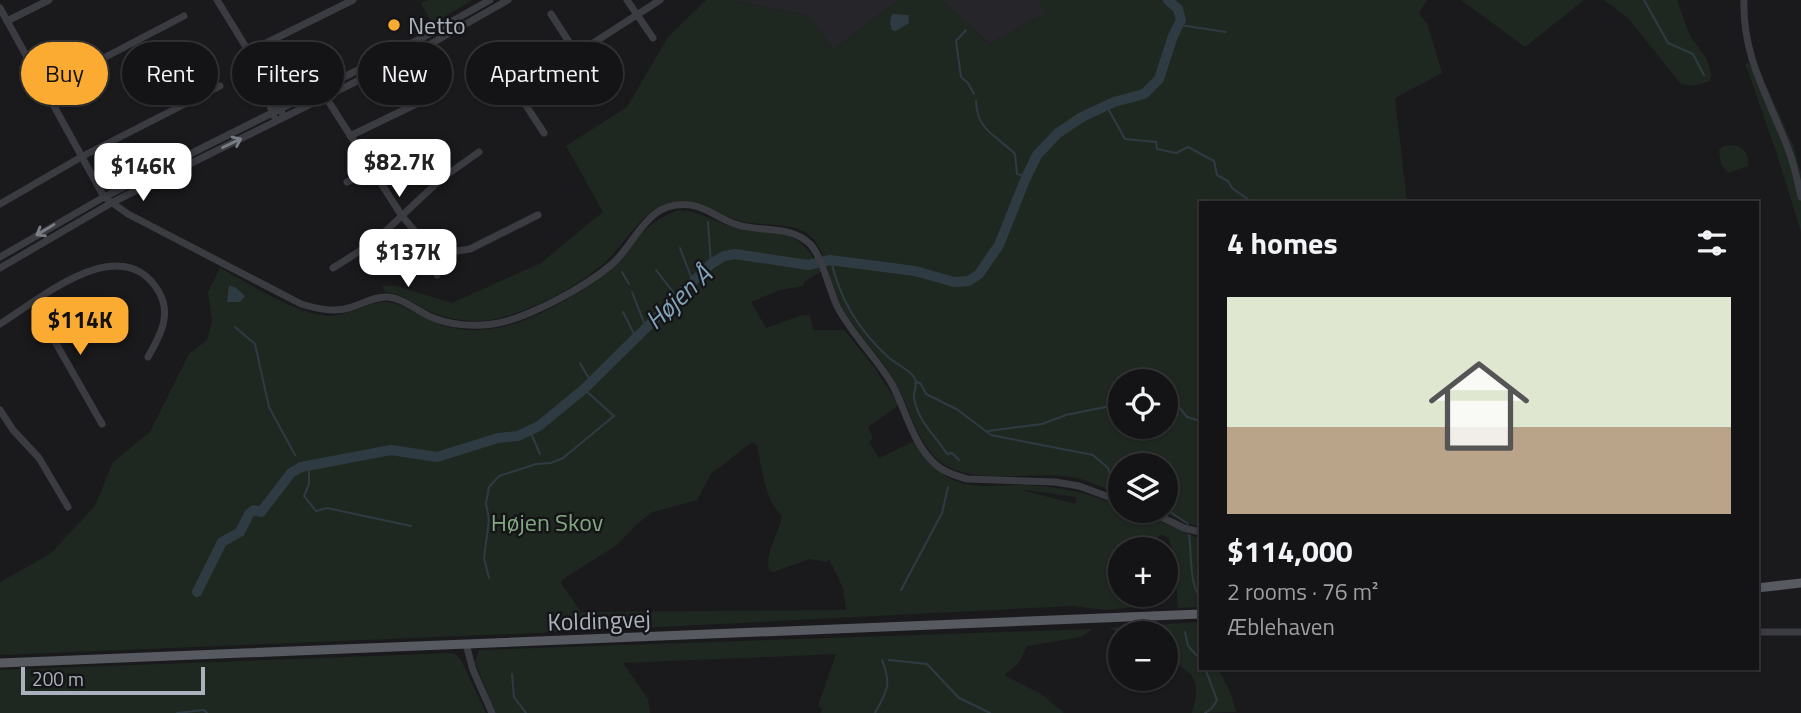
<!DOCTYPE html>
<meta charset="utf-8">
<style>
:root{--surface:#141416;--page:#1d1d1f;--text:#f1f3f6;--muted:#9d9ea1;--line:#333335;--accent:#fcab32}
body{margin:0;font-family:"Titillium Web",sans-serif;background:var(--page);color:var(--text);height:100vh;display:flex;flex-direction:column;font-size:26px;white-space:nowrap}
*{box-sizing:border-box;margin:0}
p{font-size:23px;color:var(--muted)}
.icon{flex:none;width:38px;height:38px;fill:none;stroke:currentColor;stroke-width:2;stroke-linecap:round;stroke-linejoin:round}
.map{position:relative;flex:1;overflow:hidden}
.details{position:absolute;left:1199px;top:201px;width:560px;height:469px;display:flex;flex-direction:column;background:var(--surface);border-radius:0px;box-shadow:0 2px 5px #0004,0 0 0 2px var(--line)}
.details>*{flex:none}
.hud{position:absolute;left:21px;top:42px;width:665px;height:63px;display:flex;gap:14px}
.buttons{position:absolute;left:1108px;top:369px;display:grid;gap:14px}
.buttons a{display:grid;place-items:center;width:70px;height:70px;border-radius:50%;background:var(--surface);box-shadow:0 2px 5px #0004,0 0 0 2px var(--line);font-size:35px}
.scale{position:absolute;left:21px;bottom:18px;width:184px;box-sizing:border-box;padding-left:7px;border:4px solid #acb2bd;border-top:0;font-size:19px;line-height:24px;white-space:nowrap;color:#acb2bd;-webkit-text-stroke:5px #151518;paint-order:stroke}
.price{position:absolute;translate:-50% -60px;padding:0 16px;border-radius:14px;background:#fff;color:#222;font-size:23px;line-height:46px;filter:drop-shadow(0 2px 4px #0008)}
.price::after{content:'';position:absolute;left:50%;top:42px;width:21px;height:16px;margin-left:-10px;background:inherit;clip-path:polygon(0 0,100% 0,50% 100%)}
.price.on{background:var(--accent);color:#111}
ul{padding:0;list-style:none}
li{display:grid;align-content:center;gap:14px;height:371px;padding:0 28px}
li+li{border-top:2px solid var(--line)}
li span{display:grid;place-items:center;height:217px;border-radius:0px;color:#555}
li>.icon{margin-inline-start:auto}
span .icon{width:126px;height:126px;fill:#fffc;stroke-width:1}
li b{font-size:30px}
h2{display:flex;justify-content:space-between;align-items:center;height:84px;padding:0 28px;font-size:30px}
.chip{padding:0 24px;border-radius:32px;background:var(--surface);box-shadow:0 2px 5px #0004,0 0 0 2px var(--line);font-size:24px;line-height:63px}
.chip.on{background:var(--accent);color:#111}
.map>svg:first-child{display:block}
.built{fill:#26262a}
.green{fill:#1f2820;fill-rule:evenodd}
.water{fill:#2f3b42}
.lines{fill:none;stroke-linecap:round;stroke-linejoin:round}
.stream{stroke:#2f3b42;stroke-width:2}
.river{stroke:#2f3b42;stroke-width:10}
.minor{stroke:#3b3c42;stroke-width:7}
.major{stroke:#575a61;stroke-width:9}
.oneway{stroke:#797d86}
.poi-dot{fill:#fcab32;stroke:#151518;stroke-width:2.5}
.labels{text-anchor:middle;dominant-baseline:central;stroke-width:5;stroke-linejoin:round;paint-order:stroke}
.poi-label{font-size:24px;fill:#acb2bd;stroke:#151518;text-anchor:start}
.park-label{font-size:24px;fill:#82a882;stroke:#151518}
.street-label{font-size:24px;fill:#acb2bd;stroke:#151518}
.water-label{font-size:26px;font-style:italic;fill:#82a3b9;stroke:#151518}
</style>
<div class="map">
<svg width="1801" height="713" viewBox="0 0 1801 713">
<rect width="100%" height="100%" fill="#1a1a1d"/>
<g class="built">
<path d="M732,0H898L833,50L809,16Z"/>
<path d="M942,0H1039L1047,13L989,44Z"/>
</g>
<g class="green">
<path d="M428,0H472L432,24L421,3Z"/>
<path d="M706,0H732L809,16L833,50L898,0H942L989,44L1047,13L1039,0H1427L1419,13L1428,26L1442,73L1395,98L1407,203H1200V528L1160,511H1166V466H1120V494C1104,489 1087,479 1070,477C1033,471 978,485 945,465C920,449 911,413 899,389C882,355 852,331 837,297C828,276 826,245 805,232C785,221 759,227 737,220C720,215 707,203 689,201C646,197 629,242 603,264C577,287 529,312 495,319C473,324 443,319 423,308C410,301 401,293 385,292L382,285L396,286L452,303L541,263L603,212L566,146L627,107L668,37ZM1120,382H1166V427H1120Z"/>
<path d="M1461,0H1584L1525,47Z"/>
<path d="M1604,0H1677C1681,10 1684,21 1688,31C1696,48 1715,61 1710,81L1693,86L1681,84L1628,18Z"/>
<path d="M1745,63L1757,65L1793,145L1801,172V232L1777,154Z"/>
<path d="M1734,145C1745,148 1749,154 1748,166L1728,173L1721,164L1719,150L1724,146Z"/>
<path d="M679,210C700,211 716,223 736,228C755,234 782,229 799,242C810,250 815,260 821,272L805,281L803,286L780,290L751,302L766,328L802,315L810,316L813,330H844L874,367L899,405L868,427L873,438L869,442L879,458L915,441C926,454 937,473 953,480C975,489 1001,485 1024,485C1057,486 1090,493 1120,506V511H1137L1200,539V607L1178,608L1175,564L1169,538L1160,534L1153,549L1120,550V595H1146L1145,606L1106,610L1072,606L560,632L0,655V582L50,554L95,506L113,462L150,432L189,354L207,340L212,321L208,292L220,268C248,283 301,317 332,316C350,315 372,300 388,302C407,305 424,319 442,325C494,342 544,314 587,287C624,264 636,224 679,210ZM752,442L757,445C762,469 764,498 782,516C779,536 765,549 769,570L773,572L810,559L826,562L829,559L843,588L846,610L581,612L561,583L563,579L617,545L638,523L653,512L697,500L711,474ZM1026,490L1076,497V504L1025,491Z"/>
<path d="M1200,622V668L1219,669L1232,697L1236,712L1192,713C1196,697 1201,682 1186,670C1180,665 1172,663 1166,658V634L1122,633L1109,628Z"/>
<path d="M1093,629L1081,637L1027,646L1018,664L1004,675L1041,694L1064,713H820L823,709L818,706L836,654L623,663L648,699L650,713H496L475,662L479,650Z"/>
<path d="M454,653L461,660L486,713H0V670Z"/>
</g>
<g class="water">
<path d="M892,14L908,15L909,23L896,31L892,30L890,22Z"/>
<path d="M229,286L235,287L245,296L240,302H227Z"/>
</g>
<g class="lines">
<g class="stream">
<path d="M1644,0L1668,43L1693,54L1704,75"/>
<path d="M1180,25L1226,32"/>
<path d="M966,30L956,41L961,77L968,83L974,94"/>
<path d="M976,101C977,131 995,134 1015,154L1017,174L1027,176"/>
<path d="M1106,105L1125,139L1156,142L1157,149L1176,153L1188,147L1214,161L1217,175L1228,181L1232,188L1253,203"/>
<path d="M708,222L711,264"/>
<path d="M680,248L693,282"/>
<path d="M831,260C840,300 858,329 888,357C896,364 908,369 914,377C919,384 913,390 914,398C918,422 936,436 947,454L952,453L959,460"/>
<path d="M656,270L677,297"/>
<path d="M622,272L629,284"/>
<path d="M632,292L646,328"/>
<path d="M623,312L636,338"/>
<path d="M235,327L255,344L269,407L295,455"/>
<path d="M580,363L591,382"/>
<path d="M917,382L921,384L926,394L958,410L991,435L1093,455L1108,468L1116,489L1120,491"/>
<path d="M1166,400L1174,401L1187,417L1200,421"/>
<path d="M530,431L540,454"/>
<path d="M988,431L1042,424L1066,415L1120,404"/>
<path d="M299,463L301,467"/>
<path d="M309,466V484L304,496L316,511L327,508L411,526"/>
<path d="M1166,509L1188,524"/>
<path d="M1189,535C1192,554 1189,583 1200,597"/>
<path d="M489,578L484,558L489,520L486,503L489,487L499,476L536,464L551,463L563,458L614,416L584,389"/>
<path d="M901,590L942,513L948,487"/>
<path d="M1185,632L1188,646L1200,659"/>
<path d="M889,660L927,664L959,698L990,713"/>
<path d="M1205,668L1217,700L1212,708L1205,713"/>
<path d="M512,674L514,697L526,713"/>
<path d="M177,713L204,710L207,713"/>
<path d="M875,713C887,691 892,685 882,660"/>
</g>
<path class="river" d="M197,592L222,542L240,532L249,514L254,510L261,512L291,473L301,467L391,450L437,457L498,438L518,436L539,426L584,389L711,264L724,256L735,254L808,265L830,260L915,271L954,282L969,281L979,274L999,245L1025,180L1037,155L1058,133L1082,117L1114,102L1144,94L1159,79L1173,36L1181,20L1178,9L1168,0"/>
<g class="minor">
<path d="M217,0L257,65L282,113"/>
<path d="M627,0L653,38"/>
<path d="M1744,0C1742,59 1771,101 1790,154C1795,168 1798,183 1801,197"/>
<path d="M0,8L104,197L128,214L301,304C318,309 335,313 352,307C364,303 376,296 388,297C403,298 417,311 431,317C449,325 474,327 493,324C527,319 585,287 611,265C638,242 645,200 691,205C706,207 720,219 735,224C759,233 789,224 810,244C822,256 829,289 837,306C852,335 876,357 892,384C906,410 912,442 934,463C943,472 956,476 967,479L1055,482L1079,486L1120,501"/>
<path d="M551,14L602,93"/>
<path d="M7,21L49,0"/>
<path d="M248,52L353,0"/>
<path d="M491,52L544,133"/>
<path d="M255,69L274,116"/>
<path d="M46,88L184,16"/>
<path d="M517,92L660,0"/>
<path d="M325,96L402,216L419,236L431,244L457,251L470,249L538,215"/>
<path d="M350,136L437,94"/>
<path d="M347,182L372,170"/>
<path d="M0,204L83,156L220,86"/>
<path d="M0,257L104,197L422,38L490,0"/>
<path d="M0,268L113,202L420,50L508,0"/>
<path d="M333,268L374,242L441,179L479,152"/>
<path d="M437,275L444,249"/>
<path d="M33,303L102,424"/>
<path d="M0,324C40,299 122,228 159,292C172,315 160,336 148,357"/>
<path d="M0,410L13,430L39,458L68,507"/>
<path d="M1149,511L1184,528L1200,532"/>
<path d="M1757,632H1801"/>
<path d="M466,644L473,670L492,713"/>
</g>
<g class="major">
<path d="M1757,588L1801,583"/>
<path d="M0,663L1200,614"/>
</g>
</g>
<defs><path id="oneway-shaft" d="M-6 0H5M1.5-3L5.5 0L1.5 3" fill="none" stroke-width="1.6" stroke-linecap="round" stroke-linejoin="round" transform="scale(1.75)"/></defs>
<g class="oneway">
<use href="#oneway-shaft" transform="translate(232 143) rotate(-26)"/>
<use href="#oneway-shaft" transform="translate(45 230) rotate(149)"/>
</g>
<circle class="poi-dot" cx="394" cy="25" r="7"/>
<g class="labels">
<g class="poi-label">
<text x="408" y="25">Netto</text>
</g>
<g class="park-label">
<text x="547" y="522">Højen Skov</text>
</g>
<g class="street-label">
<text transform="translate(599 620) rotate(-2)">Koldingvej</text>
</g>
<g class="water-label">
<text transform="translate(678 297) rotate(-43)">Højen Å</text>
</g>
</g>
</svg>
<div class="buttons">
<a><svg class="icon" aria-label="locate" viewBox="0 0 24 24"><circle cx="12" cy="12" r="6"/><path d="M12 2v4M12 18v4M2 12h4M18 12h4"/></svg></a>
<a><svg class="icon" aria-label="layers" viewBox="0 0 24 24"><path d="M12 4l9 5-9 5-9-5zM3 14l9 5 9-5"/></svg></a>
<a>+</a>
<a>−</a>
</div>
<div class="scale">200 m</div>
<b class="price" style="left:399px;top:199px">$82.7K</b>
<b class="price" style="left:143px;top:203px">$146K</b>
<b class="price" style="left:408px;top:289px">$137K</b>
<b class="price on" style="left:80px;top:357px">$114K</b>
<div class="hud">
<a class="chip on">Buy</a>
<a class="chip">Rent</a>
<a class="chip">Filters</a>
<a class="chip">New</a>
<a class="chip">Apartment</a>
</div>
<section class="details">
<h2>4 homes<svg class="icon" aria-label="filters" viewBox="0 0 24 24"><path d="M4 7h16M4 17h16"/><circle cx="9" cy="7" r="2"/><circle cx="15" cy="17" r="2"/></svg></h2>
<ul>
<li><span style="background:linear-gradient(#dfe7d0 60%,#b9a48a 0)"><svg class="icon" aria-label="home" viewBox="0 0 24 24"><path d="M3 11l9-7 9 7M6 9v11h12V9"/></svg></span><div><b>$114,000</b><p>2 rooms · 76 m²</p><p>Æblehaven</p></div></li>
</ul>
</section>
</div>
